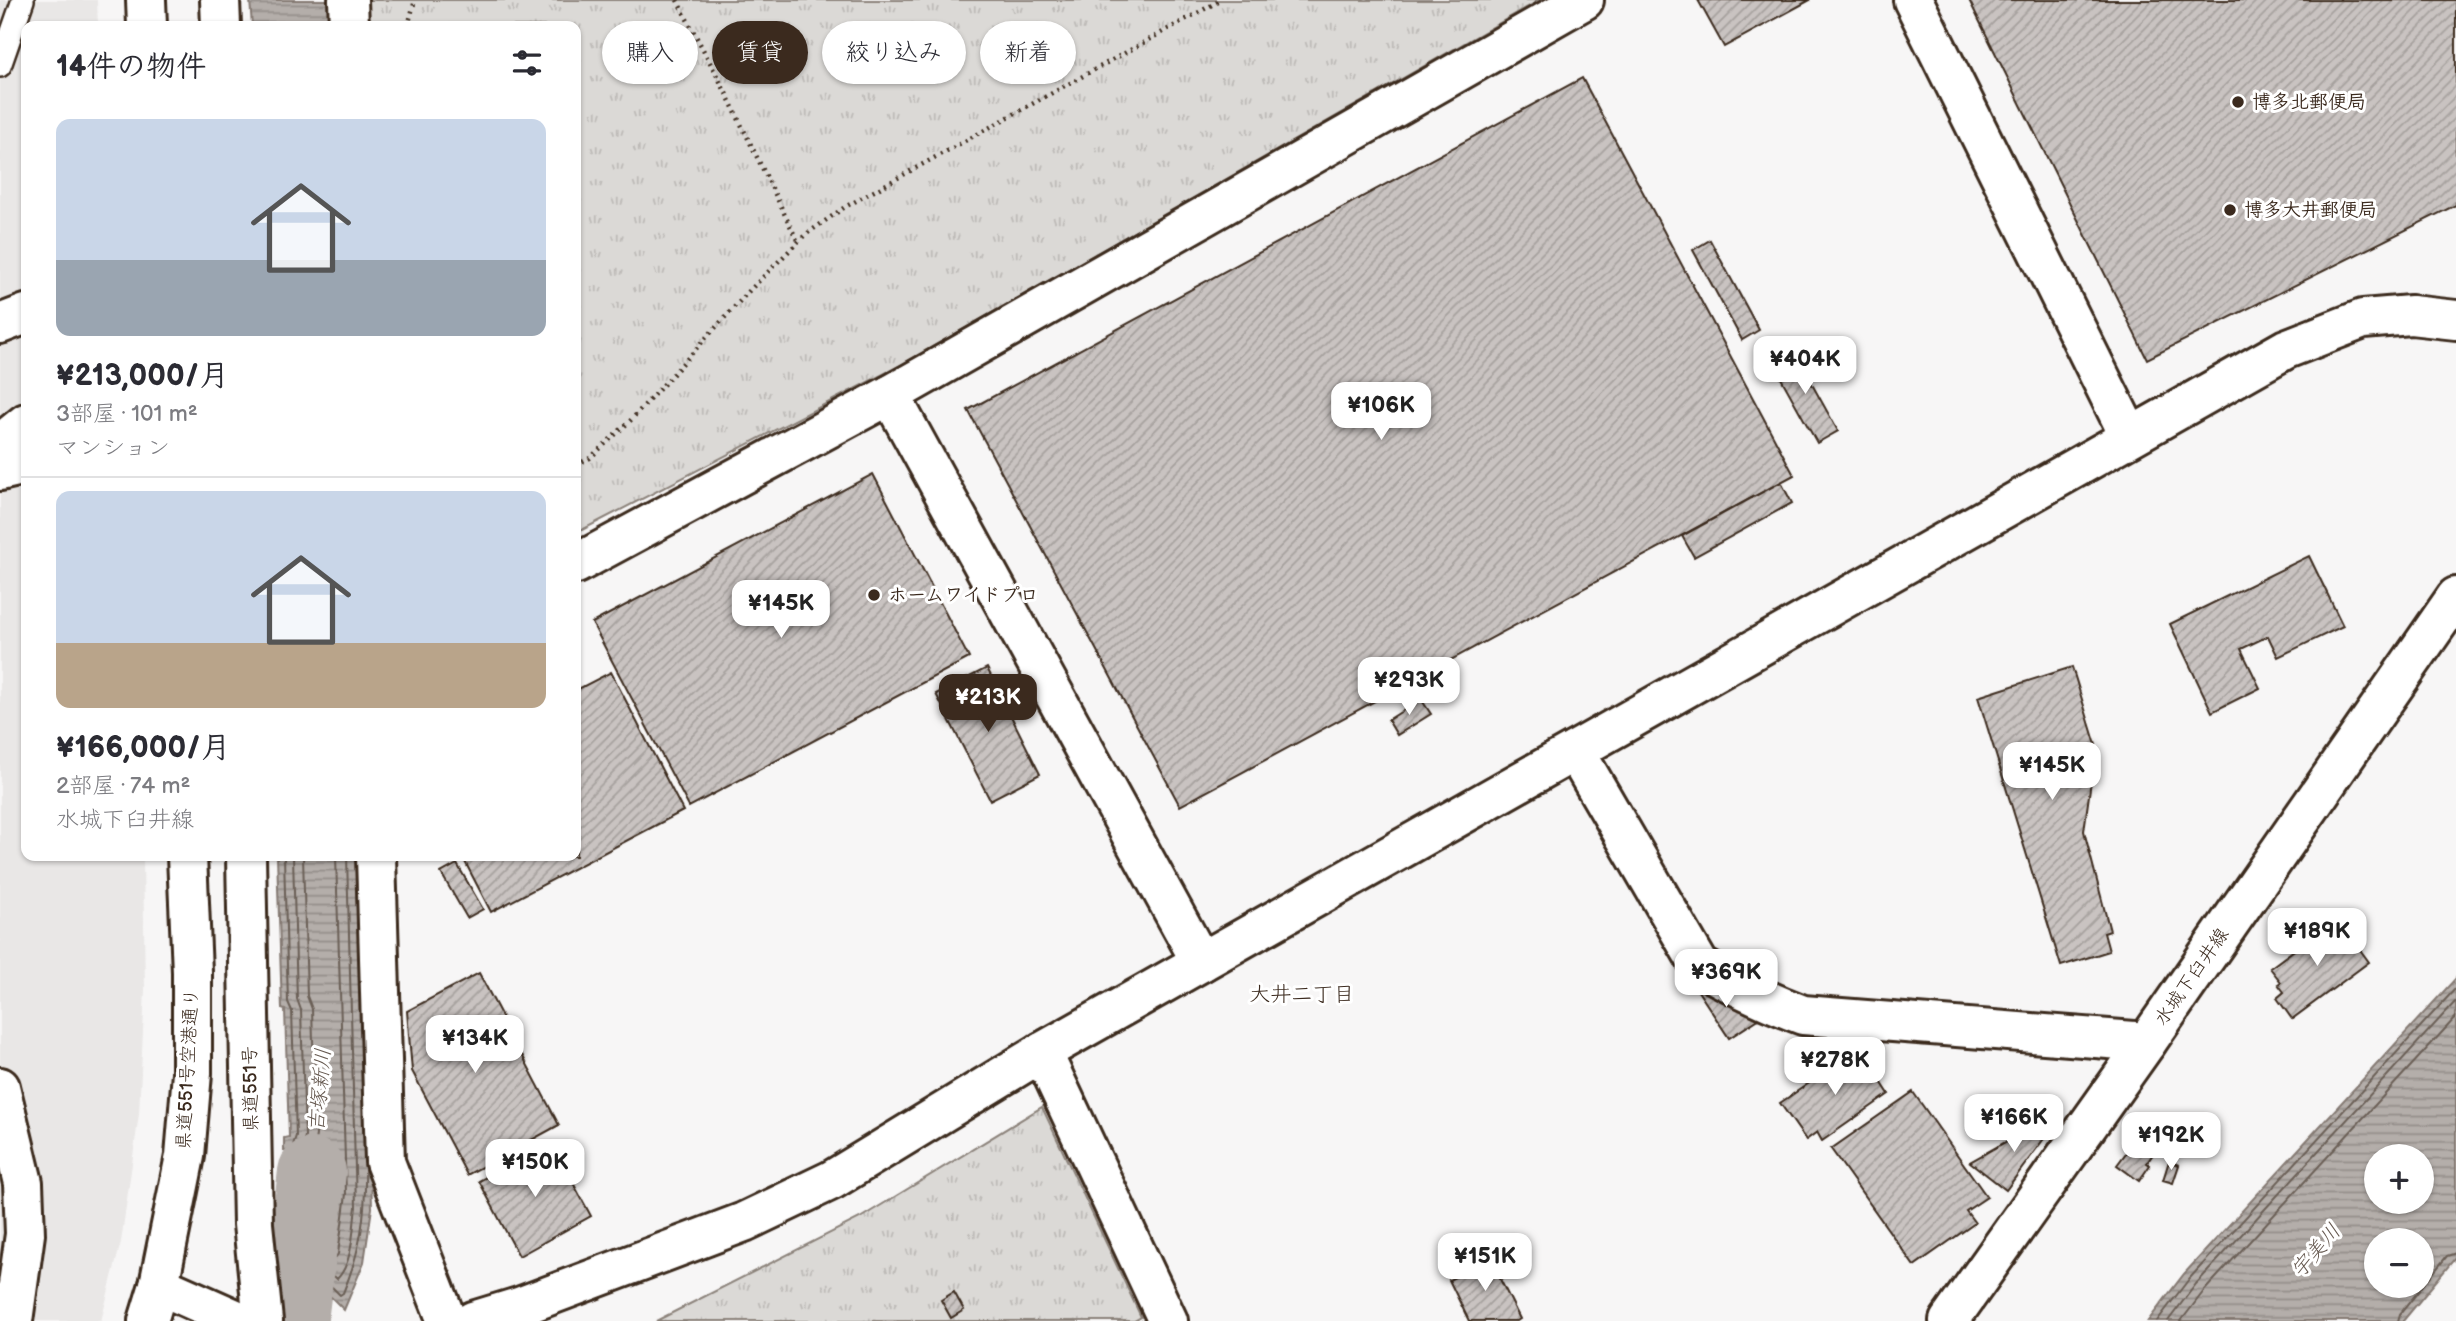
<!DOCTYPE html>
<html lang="ja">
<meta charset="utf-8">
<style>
:root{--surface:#fff;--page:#f2f2f3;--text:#2b2b33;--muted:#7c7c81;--line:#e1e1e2;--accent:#3b2a1e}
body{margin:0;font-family:"Balsamiq Sans","Klee One",sans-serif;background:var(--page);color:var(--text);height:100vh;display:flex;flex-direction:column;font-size:26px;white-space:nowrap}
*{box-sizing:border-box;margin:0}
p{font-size:23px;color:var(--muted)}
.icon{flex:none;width:38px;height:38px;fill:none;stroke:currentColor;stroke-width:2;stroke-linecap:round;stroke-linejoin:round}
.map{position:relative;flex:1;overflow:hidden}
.details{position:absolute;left:21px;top:21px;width:560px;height:840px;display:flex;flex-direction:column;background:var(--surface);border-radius:14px;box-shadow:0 2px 5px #0004}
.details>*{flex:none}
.top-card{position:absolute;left:602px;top:21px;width:665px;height:63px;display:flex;gap:14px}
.controls{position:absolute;left:2364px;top:1144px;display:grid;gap:14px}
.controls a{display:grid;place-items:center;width:70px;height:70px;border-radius:50%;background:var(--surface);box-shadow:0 2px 5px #0004;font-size:35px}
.price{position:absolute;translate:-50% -60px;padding:0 16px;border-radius:14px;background:#fff;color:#222;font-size:23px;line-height:46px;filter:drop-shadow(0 2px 4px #0008)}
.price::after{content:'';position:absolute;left:50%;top:42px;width:21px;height:16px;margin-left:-10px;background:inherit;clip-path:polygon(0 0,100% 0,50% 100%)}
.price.active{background:var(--accent);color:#fff}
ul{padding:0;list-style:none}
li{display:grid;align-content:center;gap:14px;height:371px;padding:0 35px}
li+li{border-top:2px solid var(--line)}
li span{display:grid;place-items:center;height:217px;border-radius:14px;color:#555}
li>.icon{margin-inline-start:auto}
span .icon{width:126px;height:126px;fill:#fffc;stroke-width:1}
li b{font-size:30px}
h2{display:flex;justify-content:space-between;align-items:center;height:84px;padding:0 35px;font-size:30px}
.chip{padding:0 24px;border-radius:32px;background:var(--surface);box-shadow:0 2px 5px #0004;font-size:24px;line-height:63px}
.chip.active{background:var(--accent);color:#fff}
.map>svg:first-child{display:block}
.built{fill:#e9e7e6}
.grass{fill:url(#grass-tufts);stroke:#8b827a;stroke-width:2}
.water{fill:url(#water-rules);stroke:#847972;stroke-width:2;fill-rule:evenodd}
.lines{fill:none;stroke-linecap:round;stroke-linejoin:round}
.shore{stroke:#6b5f56;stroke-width:2}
.river{stroke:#b4aeaa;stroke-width:68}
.building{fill:url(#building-hatch);stroke:#3b2a1e;stroke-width:2}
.service-casing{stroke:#3b2a1e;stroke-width:26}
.minor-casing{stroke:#3b2a1e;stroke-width:44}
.tertiary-casing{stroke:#3b2a1e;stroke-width:44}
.secondary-casing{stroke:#3b2a1e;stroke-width:44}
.path{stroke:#3b2a1e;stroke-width:4.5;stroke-dasharray:2 5;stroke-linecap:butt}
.service{stroke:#fff;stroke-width:21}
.minor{stroke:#fff;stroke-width:38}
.tertiary{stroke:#fff;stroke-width:38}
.secondary{stroke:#fff;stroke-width:38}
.poi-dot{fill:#3b2a1e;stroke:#fff;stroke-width:2.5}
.labels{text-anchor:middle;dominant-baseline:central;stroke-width:6;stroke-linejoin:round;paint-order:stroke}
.poi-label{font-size:19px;font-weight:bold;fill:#3b2a1e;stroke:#fff;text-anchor:start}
.street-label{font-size:19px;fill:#3b2a1e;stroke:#fff}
.neighbourhood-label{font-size:21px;fill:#3b2a1e;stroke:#fff}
.water-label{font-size:21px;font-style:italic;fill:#65584f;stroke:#fff}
</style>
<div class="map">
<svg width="2456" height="1321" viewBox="0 0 2456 1321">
<defs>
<pattern id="grass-tufts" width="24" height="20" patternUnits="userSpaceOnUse" patternTransform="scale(1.75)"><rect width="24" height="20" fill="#dbd9d6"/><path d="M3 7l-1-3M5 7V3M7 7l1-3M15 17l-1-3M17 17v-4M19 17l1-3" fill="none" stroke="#bdbab7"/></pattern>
<pattern id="water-rules" width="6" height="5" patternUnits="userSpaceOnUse" patternTransform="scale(1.75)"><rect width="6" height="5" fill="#b4aeaa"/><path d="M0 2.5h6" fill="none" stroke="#948e8a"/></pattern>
<pattern id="building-hatch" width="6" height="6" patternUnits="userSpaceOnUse" patternTransform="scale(1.75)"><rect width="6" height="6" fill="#c9c3c1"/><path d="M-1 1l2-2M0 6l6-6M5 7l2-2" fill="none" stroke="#a49f9c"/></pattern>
</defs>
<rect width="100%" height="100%" fill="#f7f6f6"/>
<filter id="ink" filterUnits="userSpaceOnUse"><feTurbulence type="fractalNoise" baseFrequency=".0143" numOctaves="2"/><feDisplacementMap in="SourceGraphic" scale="14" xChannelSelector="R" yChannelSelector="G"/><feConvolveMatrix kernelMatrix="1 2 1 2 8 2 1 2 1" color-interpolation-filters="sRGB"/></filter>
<g filter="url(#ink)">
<path class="built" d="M0,0H97L98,26H26V856H143L145,990L139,1114L121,1242L101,1321H0Z"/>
<g class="grass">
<path d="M361,0H1540L899,366L576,533V26H363Z"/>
<path d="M1042,1107L1141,1317L1134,1321H656L860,1218Z"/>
</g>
<g class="water">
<path d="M250,0H334L336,26H252Z"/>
<path d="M277,856H363L372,1208L364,1262L344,1310L279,1245L281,1240H285L290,1204L288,1151H284V1138L289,1137L285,1010L282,1009Z"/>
<path d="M2456,978V1257L2403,1321H2148L2184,1274ZM2376,1157H2422V1202H2376ZM2376,1241H2422V1286H2376Z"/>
</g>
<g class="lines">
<g class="shore">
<path d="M284,856L288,1002L292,1011L296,1136L293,1145L295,1152L297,1204L290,1245L340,1295L343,1293C361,1250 366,1215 365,1169"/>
<path d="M293,856L297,999L301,1010L305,1136L303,1146L305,1204L300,1243L337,1279C353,1263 353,1229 356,1207L347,856"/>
<path d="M303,856L307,996L312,1009L316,1135L314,1147L316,1205L311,1239L333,1261L338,1254L346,1194L336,856"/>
<path d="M2157,1321L2189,1279L2456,988"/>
<path d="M2168,1321L2196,1284L2456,1001"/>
<path d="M2181,1321L2204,1291L2456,1017"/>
<path d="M2398,1321L2400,1314L2447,1256L2456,1253"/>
</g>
<path class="river" d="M289,1321L295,1312L312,1172"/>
</g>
<g class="building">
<path d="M1698,0H1810L1724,47Z"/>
<path d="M1969,0H2456V205L2147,359Z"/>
<path d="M1582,78L1794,475L1180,806L968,410Z"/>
<path d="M1710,240L1759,330L1742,340L1693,250Z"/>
<path d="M1793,350L1838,431L1817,443L1772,362Z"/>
<path d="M873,474L969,658L689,807L592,623Z"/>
<path d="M1781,482L1792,503L1694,557L1682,536Z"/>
<path d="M2309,556L2343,626L2278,657L2268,636L2241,649L2260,688L2212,712L2170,624Z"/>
<path d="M2072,667L2096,745L2084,831L2110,931L2104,933L2109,951L2061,966L1978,697Z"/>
<path d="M987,668L1040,774L990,800L936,694Z"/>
<path d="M611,672L683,811L491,912L462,856H576V690Z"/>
<path d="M1421,699L1431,714L1397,735L1388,720Z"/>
<path d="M457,864L483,909L467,918L441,873Z"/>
<path d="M2337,918L2369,962L2292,1019L2277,998L2284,992L2278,984L2281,982L2270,968Z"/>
<path d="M479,973L559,1125L467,1175L412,1071L407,1011Z"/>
<path d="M1686,973L1763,1016L1729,1038Z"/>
<path d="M1838,1026L1856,1027L1865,1042L1811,1075L1797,1052Z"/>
<path d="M1865,1045L1876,1060L1861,1071L1868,1080L1876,1074L1889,1094L1822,1141L1817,1132L1806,1140L1780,1103Z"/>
<path d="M1913,1092L1987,1197L1966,1211L1975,1223L1914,1266L1831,1149Z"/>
<path d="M2055,1114L2060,1117L2006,1190L1970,1162Z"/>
<path d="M2135,1141L2153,1154L2147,1163L2150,1165L2139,1181L2117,1165Z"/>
<path d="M551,1142L591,1216L519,1256L479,1181Z"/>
<path d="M2169,1161L2179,1165L2173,1183L2163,1180Z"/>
<path d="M1498,1255L1508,1275L1500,1279L1520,1319L1517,1321H1469L1449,1280Z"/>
<path d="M954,1292L964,1310L951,1318L941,1300Z"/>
</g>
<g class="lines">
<g class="service-casing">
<path id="service" d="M0,66L23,0"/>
</g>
<g class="minor-casing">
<g id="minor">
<path d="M348,0L349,26"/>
<path d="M1575,751L1700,966C1733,985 1766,1001 1803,1015L2147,1042"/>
<path d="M376,856L385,1162L447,1321"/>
<path d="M1042,1052L1168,1321"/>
</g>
</g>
<g class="tertiary-casing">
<g id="tertiary">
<path d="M1913,0L2129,435"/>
<path d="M0,324L26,314"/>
<path d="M890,395L1201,962"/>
<path d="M0,444L26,423"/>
<path d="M0,471L26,465"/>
<path d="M576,564L890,395L1584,0"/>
<path d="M0,1087L23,1183L25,1234L13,1321"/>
<path d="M159,1285L240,1321"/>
<path d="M473,1321L519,1307L744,1222L832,1180L1042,1052L2286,349L2363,319L2411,315L2456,320"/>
</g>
</g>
<g class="secondary-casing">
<g id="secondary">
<path d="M146,0L147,26"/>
<path d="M220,0L221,26"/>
<path d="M246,856L253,1224L263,1321"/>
<path d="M148,1321L159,1285L185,1156L192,1073V972L187,856"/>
<path d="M1949,1321L2147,1042L2456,597"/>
</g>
</g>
<g class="path">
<path d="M677,0L726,93L798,242"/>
<path d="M408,26L415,0"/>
<path d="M576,465L590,458L630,421L750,290L805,235L845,207L1221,0"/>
</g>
<use href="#service" class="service"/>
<use href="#minor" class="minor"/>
<use href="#tertiary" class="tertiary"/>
<use href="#secondary" class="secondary"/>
</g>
</g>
<g class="poi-dot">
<circle cx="2238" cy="102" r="7"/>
<circle cx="2230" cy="210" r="7"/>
<circle cx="874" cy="595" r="7"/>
</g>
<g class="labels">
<g class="poi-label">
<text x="2252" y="102">博多北郵便局</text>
<text x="2244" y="210">博多大井郵便局</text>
<text x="888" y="595">ホームワイドプロ</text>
</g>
<g class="street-label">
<text transform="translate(2192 977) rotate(-55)">水城下臼井線</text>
<text transform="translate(188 1069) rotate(-87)">県道551号空港通り</text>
<text transform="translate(251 1089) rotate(-91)">県道551号</text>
</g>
<g class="neighbourhood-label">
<text x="1302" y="994">大井二丁目</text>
</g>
<g class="water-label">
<text transform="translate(320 1090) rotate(-85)">吉塚新川</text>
<text transform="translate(2316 1251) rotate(-49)">宇美川</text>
</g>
</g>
</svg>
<div class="controls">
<a>+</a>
<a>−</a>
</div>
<b class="price" style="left:1805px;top:396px">¥404K</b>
<b class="price" style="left:1381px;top:442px">¥106K</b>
<b class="price" style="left:781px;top:640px">¥145K</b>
<b class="price" style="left:1409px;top:717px">¥293K</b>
<b class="price active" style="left:988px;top:734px">¥213K</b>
<b class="price" style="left:2052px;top:802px">¥145K</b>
<b class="price" style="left:2317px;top:968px">¥189K</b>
<b class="price" style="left:1726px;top:1009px">¥369K</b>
<b class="price" style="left:475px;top:1075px">¥134K</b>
<b class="price" style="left:1835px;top:1097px">¥278K</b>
<b class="price" style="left:2014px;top:1154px">¥166K</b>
<b class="price" style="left:2171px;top:1172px">¥192K</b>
<b class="price" style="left:535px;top:1199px">¥150K</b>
<b class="price" style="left:1485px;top:1293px">¥151K</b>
<div class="top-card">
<a class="chip">購入</a>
<a class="chip active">賃貸</a>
<a class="chip">絞り込み</a>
<a class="chip">新着</a>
</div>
<section class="details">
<h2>14件の物件<svg class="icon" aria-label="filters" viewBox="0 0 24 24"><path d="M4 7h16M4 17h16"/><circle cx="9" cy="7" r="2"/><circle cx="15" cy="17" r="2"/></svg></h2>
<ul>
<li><span style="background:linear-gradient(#c9d6e8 65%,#9aa5b1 0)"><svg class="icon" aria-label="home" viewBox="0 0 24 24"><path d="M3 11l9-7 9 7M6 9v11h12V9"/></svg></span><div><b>¥213,000/月</b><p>3部屋 · 101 m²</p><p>マンション</p></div></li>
<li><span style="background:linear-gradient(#c9d6e8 70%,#b9a48a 0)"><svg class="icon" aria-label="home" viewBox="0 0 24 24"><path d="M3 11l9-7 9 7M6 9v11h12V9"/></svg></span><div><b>¥166,000/月</b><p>2部屋 · 74 m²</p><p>水城下臼井線</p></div></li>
</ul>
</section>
</div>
